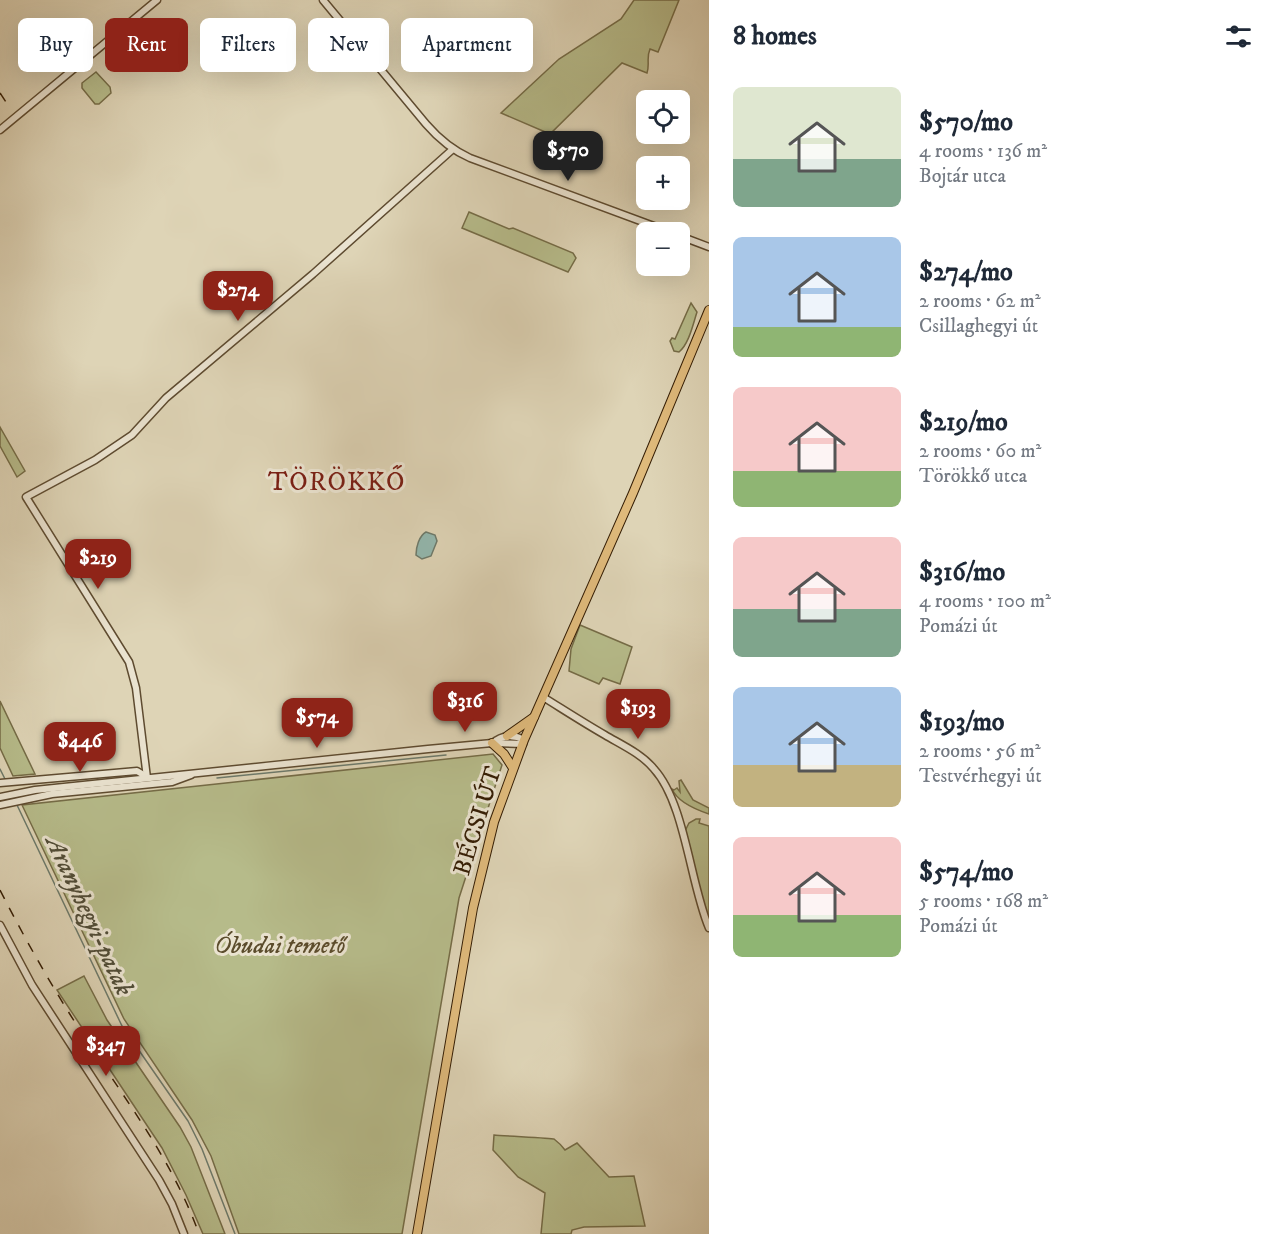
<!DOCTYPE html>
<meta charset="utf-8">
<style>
:root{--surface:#fff;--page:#f2f2f3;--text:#1f2937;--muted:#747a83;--accent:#8f2418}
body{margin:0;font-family:"IM FELL DW Pica",serif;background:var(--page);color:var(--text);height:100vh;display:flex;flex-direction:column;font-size:22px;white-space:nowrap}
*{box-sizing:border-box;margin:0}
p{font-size:20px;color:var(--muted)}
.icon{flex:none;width:33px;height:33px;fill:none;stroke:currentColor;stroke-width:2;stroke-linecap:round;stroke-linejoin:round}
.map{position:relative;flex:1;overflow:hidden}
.details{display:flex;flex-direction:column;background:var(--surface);width:570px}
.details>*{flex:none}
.hud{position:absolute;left:18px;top:18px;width:570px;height:54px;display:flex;gap:12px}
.fabs{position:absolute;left:636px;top:90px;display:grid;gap:12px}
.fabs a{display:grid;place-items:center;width:54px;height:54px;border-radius:9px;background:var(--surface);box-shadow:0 6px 24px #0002;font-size:30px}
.price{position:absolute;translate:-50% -51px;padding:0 14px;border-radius:12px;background:var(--accent);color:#fff;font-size:20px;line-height:39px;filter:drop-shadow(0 2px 3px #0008)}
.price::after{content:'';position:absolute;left:50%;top:36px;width:18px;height:14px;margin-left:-9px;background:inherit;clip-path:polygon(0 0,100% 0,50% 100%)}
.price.active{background:#222;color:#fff}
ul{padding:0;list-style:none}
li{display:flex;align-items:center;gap:18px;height:150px;padding:0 24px}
li span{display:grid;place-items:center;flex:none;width:168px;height:120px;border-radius:9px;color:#555}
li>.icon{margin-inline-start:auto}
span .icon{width:72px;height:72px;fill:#fffc;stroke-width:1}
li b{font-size:26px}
h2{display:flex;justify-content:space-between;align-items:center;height:72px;padding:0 24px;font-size:26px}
.chip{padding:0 21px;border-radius:9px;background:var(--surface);box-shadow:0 6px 24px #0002;font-size:21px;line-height:54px}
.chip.active{background:var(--accent);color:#fff}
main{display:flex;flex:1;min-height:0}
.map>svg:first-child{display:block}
.green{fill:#b6bb8a;stroke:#756c47;stroke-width:1.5}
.water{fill:#93b8af;stroke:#6d7a6b;stroke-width:1.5}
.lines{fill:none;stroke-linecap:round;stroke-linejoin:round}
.stream{stroke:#6d7a6b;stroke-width:1.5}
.tertiary-casing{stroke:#5e4b30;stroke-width:9}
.primary-casing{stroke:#341d04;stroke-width:10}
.tertiary{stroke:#eae3d0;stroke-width:6}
.primary{stroke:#dfba7b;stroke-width:8}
.rail{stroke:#341d04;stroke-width:1.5;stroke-dasharray:10 10;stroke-linecap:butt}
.labels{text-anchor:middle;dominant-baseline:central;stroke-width:6;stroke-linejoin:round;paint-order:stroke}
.street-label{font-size:24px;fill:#341d04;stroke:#eae3d0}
.park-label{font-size:24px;font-style:italic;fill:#5b4c2c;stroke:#eae3d0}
.neighbourhood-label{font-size:26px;letter-spacing:1.5px;fill:#7a1f14;stroke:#eae3d0}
.water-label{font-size:26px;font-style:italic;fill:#504c37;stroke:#eae3d0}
</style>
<main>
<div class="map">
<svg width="709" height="1234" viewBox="0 0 709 1234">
<rect width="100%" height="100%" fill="#ded4b6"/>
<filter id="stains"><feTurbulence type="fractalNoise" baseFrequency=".00333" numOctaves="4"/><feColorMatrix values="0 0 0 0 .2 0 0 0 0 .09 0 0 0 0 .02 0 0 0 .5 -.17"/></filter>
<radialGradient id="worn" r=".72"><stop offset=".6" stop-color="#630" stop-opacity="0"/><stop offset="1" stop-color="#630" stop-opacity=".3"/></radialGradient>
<g class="green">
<path d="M634,0H679L658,52L650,49C646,58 650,64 647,73L622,63L550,134L501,113L559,59L621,19Z"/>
<path d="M96,72L110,87L111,93L99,104H95L82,88V83Z"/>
<path d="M469,212L509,229L513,228L573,253L576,258L568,272L462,228Z"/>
<path d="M691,303L697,312C693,324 689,344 679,352L674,351L670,341L672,338L675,339Z"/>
<path d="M0,427L25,471L17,477L0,446Z"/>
<path d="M580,625L632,647L620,684L603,678L599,684L569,671L571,649Z"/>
<path d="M0,701L35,774L13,776L0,748Z"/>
<path d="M493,754L502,765L459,898L402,1234H239L211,1156L192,1120L124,1019L22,805Z"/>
<path d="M681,780L693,800L709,808V814C697,810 678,803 672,789L674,790L677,788L680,792L679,781Z"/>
<path d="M696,819H700L699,823L709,826V923L685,831L689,823Z"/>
<path d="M84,976L107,1020L180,1127L191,1147L225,1234H203L186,1195L162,1148L57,990Z"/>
<path d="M494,1135C503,1136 551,1138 554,1139C558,1142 562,1146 565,1150L577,1143L609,1177L634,1176L645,1226L584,1227L572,1230L571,1234H541L545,1193L518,1177L493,1150Z"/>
</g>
<path class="water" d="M426,532L435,535L437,541L431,556L422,559L416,555C416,547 419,536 426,532Z"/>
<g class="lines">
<g class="stream">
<path d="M0,769L5,779"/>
<path d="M217,778L446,755"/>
<path d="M17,805L122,1026L188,1121L202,1149L235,1234"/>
</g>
<g class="tertiary-casing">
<g id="tertiary">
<path d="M323,0L426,124C439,139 452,150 470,158L670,232"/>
<path d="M0,130L157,0"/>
<path d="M680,236L709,247"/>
<path d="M543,697C564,710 584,723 605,735C622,745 642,754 654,769C685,803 690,883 709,928"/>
<path d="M493,743C502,735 514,734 524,740"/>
<path d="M147,778L136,688L129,662L26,497L95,460L132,435L166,398L313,274L453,149"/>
<path d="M0,783L137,771L147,777"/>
<path d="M0,797L35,790L428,749L492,743L523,744"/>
<path d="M0,805L52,794L172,782L191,775"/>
<path d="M0,925L32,985L159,1180L172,1204L184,1234"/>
</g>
</g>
<g class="primary-casing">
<g id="primary">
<path d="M507,736L534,717"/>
<path d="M492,743L504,754L513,768"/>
<path d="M417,1234L473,908L494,822L524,740L633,493L709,310"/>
</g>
</g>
<use href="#tertiary" class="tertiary"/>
<use href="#primary" class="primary"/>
<g class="rail">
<path d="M0,93L8,105"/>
<path d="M0,890C27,943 56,994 89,1044C130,1106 174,1164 199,1234"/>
</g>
</g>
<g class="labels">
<g class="street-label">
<text transform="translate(478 821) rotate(-73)">BÉCSI ÚT</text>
</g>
<g class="park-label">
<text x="280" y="946">Óbudai temető</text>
</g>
<g class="neighbourhood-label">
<text x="337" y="482">TÖRÖKKŐ</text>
</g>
<g class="water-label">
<text transform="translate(89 916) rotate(65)">Aranyhegyi-patak</text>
</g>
</g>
<rect width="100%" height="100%" filter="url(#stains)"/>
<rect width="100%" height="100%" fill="url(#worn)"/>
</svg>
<div class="fabs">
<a><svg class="icon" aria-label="locate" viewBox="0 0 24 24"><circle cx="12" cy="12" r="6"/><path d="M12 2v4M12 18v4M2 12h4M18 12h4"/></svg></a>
<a>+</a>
<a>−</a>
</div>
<b class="price active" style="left:568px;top:182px">$570</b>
<b class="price" style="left:238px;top:322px">$274</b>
<b class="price" style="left:98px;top:590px">$219</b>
<b class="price" style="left:465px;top:733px">$316</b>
<b class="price" style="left:638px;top:740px">$193</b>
<b class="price" style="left:317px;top:749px">$574</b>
<b class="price" style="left:80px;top:773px">$446</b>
<b class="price" style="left:106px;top:1077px">$347</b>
<div class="hud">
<a class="chip">Buy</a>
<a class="chip active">Rent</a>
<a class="chip">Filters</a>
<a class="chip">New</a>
<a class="chip">Apartment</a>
</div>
</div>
<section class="details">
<h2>8 homes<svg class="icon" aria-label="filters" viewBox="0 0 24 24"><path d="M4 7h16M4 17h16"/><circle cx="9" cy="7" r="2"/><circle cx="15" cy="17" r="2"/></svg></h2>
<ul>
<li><span style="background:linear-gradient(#dfe7d0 60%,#7fa58c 0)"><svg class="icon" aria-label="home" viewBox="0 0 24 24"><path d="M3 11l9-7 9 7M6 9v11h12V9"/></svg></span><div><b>$570/mo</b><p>4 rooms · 136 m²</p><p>Bojtár utca</p></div></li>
<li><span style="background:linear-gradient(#a9c7e8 75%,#8fb573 0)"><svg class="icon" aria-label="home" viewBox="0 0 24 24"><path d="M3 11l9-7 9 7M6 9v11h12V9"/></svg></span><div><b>$274/mo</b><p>2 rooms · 62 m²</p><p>Csillaghegyi út</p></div></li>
<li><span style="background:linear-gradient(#f6c9c9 70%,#8fb573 0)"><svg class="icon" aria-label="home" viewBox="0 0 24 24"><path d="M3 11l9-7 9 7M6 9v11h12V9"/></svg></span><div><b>$219/mo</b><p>2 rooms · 60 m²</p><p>Törökkő utca</p></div></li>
<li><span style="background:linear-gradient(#f6c9c9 60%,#7fa58c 0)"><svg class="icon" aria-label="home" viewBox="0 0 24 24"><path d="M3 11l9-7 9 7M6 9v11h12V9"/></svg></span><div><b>$316/mo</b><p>4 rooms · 100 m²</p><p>Pomázi út</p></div></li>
<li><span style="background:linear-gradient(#a9c7e8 65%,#c2b280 0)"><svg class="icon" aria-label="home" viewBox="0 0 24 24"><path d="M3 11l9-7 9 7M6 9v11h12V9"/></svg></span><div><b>$193/mo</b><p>2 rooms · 56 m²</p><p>Testvérhegyi út</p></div></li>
<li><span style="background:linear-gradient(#f6c9c9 65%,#8fb573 0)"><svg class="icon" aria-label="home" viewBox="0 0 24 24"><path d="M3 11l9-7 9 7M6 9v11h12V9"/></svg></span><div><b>$574/mo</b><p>5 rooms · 168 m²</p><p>Pomázi út</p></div></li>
</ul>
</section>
</main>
